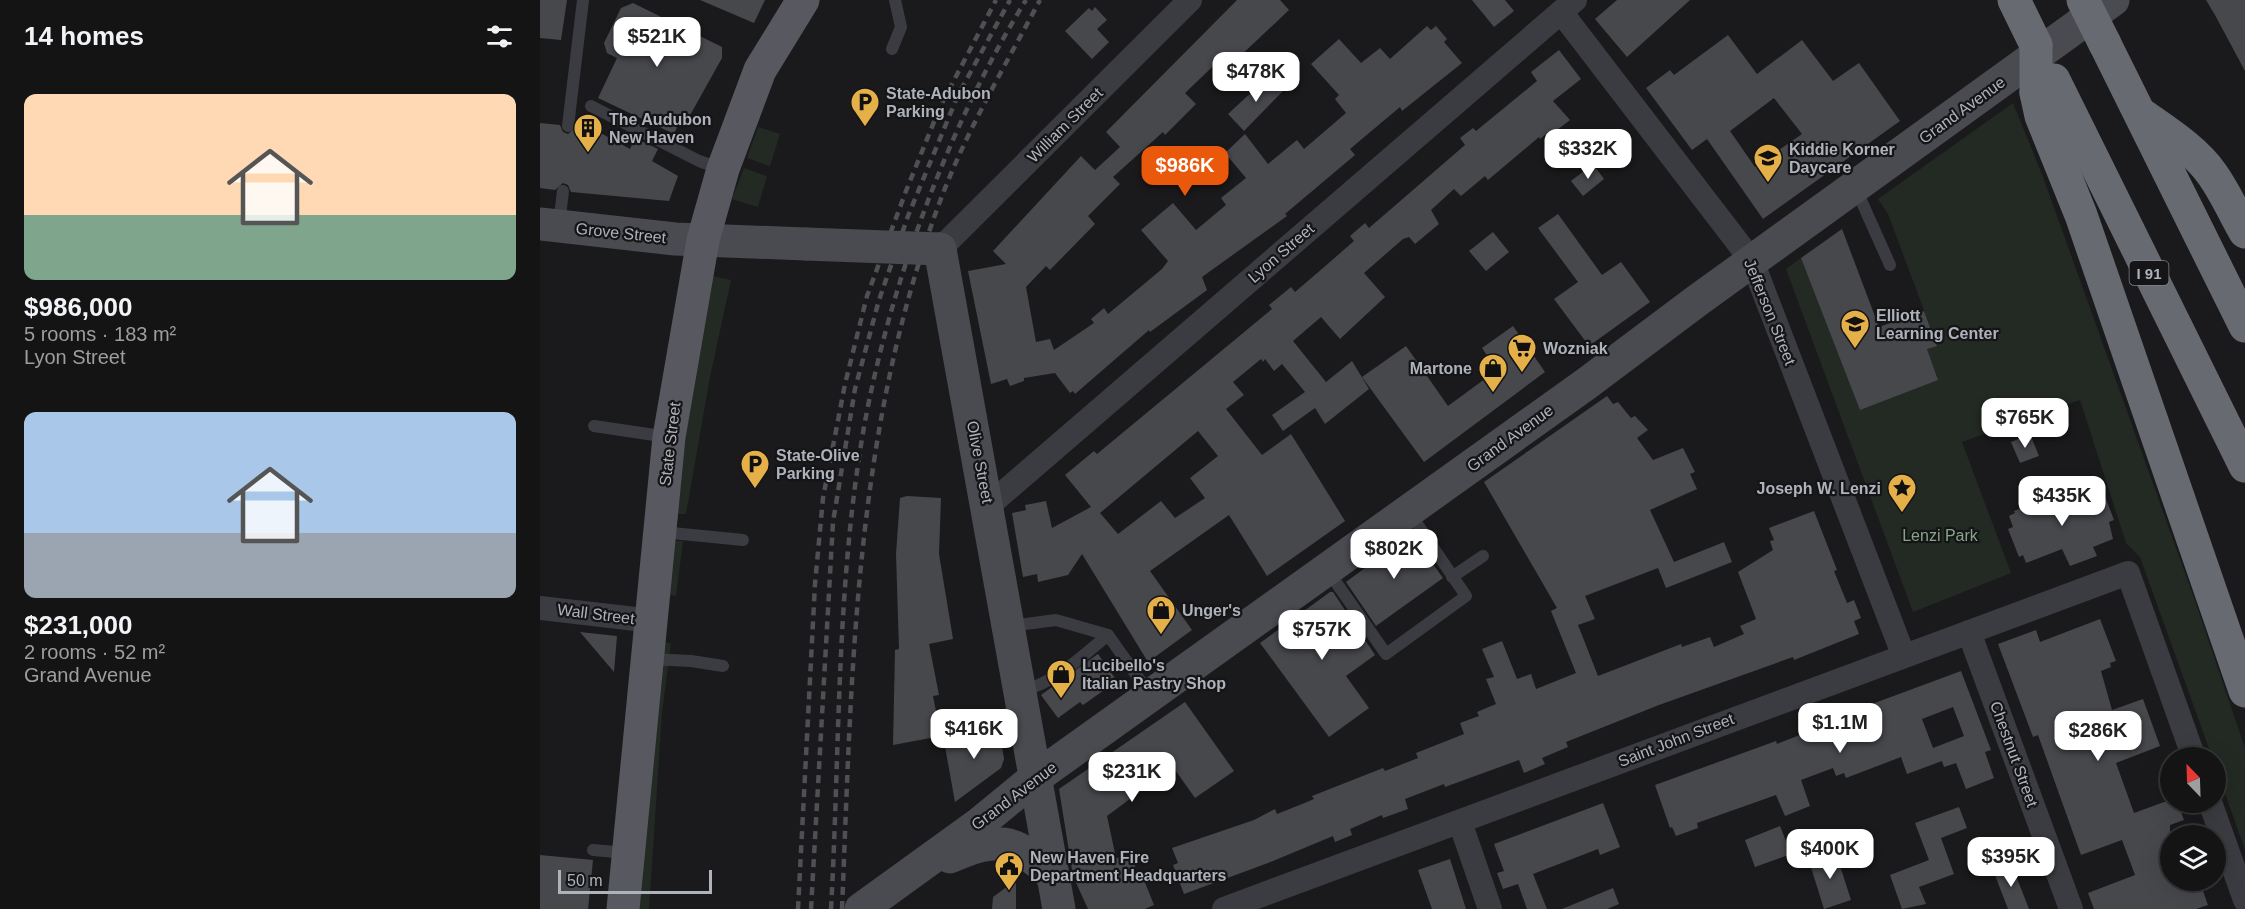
<!DOCTYPE html>
<meta charset="utf-8">
<style>
:root{--surface:#141415;--page:#212122;--text:#f1f3f6;--muted:#9d9ea0;--line:#333334;--accent:#ea580c}
body{margin:0;font-family:Helvetica,sans-serif;background:var(--page);color:var(--text);height:100vh;display:flex;flex-direction:column;font-size:22px;white-space:nowrap}
*{box-sizing:border-box;margin:0}
p{font-size:20px;color:var(--muted)}
.icon{flex:none;width:33px;height:33px;fill:none;stroke:currentColor;stroke-width:2;stroke-linecap:round;stroke-linejoin:round}
.map{position:relative;flex:1;overflow:hidden}
.sheet{display:flex;flex-direction:column;background:var(--surface);width:540px}
.sheet>*{flex:none}
.needle{width:39px;rotate:337deg}
.fabs{position:absolute;left:1620px;top:747px;display:grid;gap:12px}
.fabs a{display:grid;place-items:center;width:66px;height:66px;border-radius:50%;background:var(--surface);box-shadow:0 6px 24px #0002,0 0 0 2px var(--line);font-size:30px}
.scale{position:absolute;left:18px;bottom:15px;width:154px;box-sizing:border-box;padding-left:6px;border:3px solid #aeb2bb;border-top:0;font-size:16px;line-height:21px;white-space:nowrap;color:#aeb2bb;-webkit-text-stroke:4px #151517;paint-order:stroke}
.price{position:absolute;translate:-50% -51px;padding:0 14px;border-radius:12px;background:#fff;color:#222;font-size:20px;line-height:39px;filter:drop-shadow(0 2px 3px #0008)}
.price::after{content:'';position:absolute;left:50%;top:36px;width:18px;height:14px;margin-left:-9px;background:inherit;clip-path:polygon(0 0,100% 0,50% 100%)}
.price.on{background:var(--accent);color:#fff}
ul{padding:0;list-style:none}
li{display:grid;align-content:center;gap:12px;height:318px;padding:0 24px}
li span{display:grid;place-items:center;height:186px;border-radius:12px;color:#555}
li>.icon{margin-inline-start:auto}
span .icon{width:108px;height:108px;fill:#fffc;stroke-width:1}
li b{font-size:26px}
h2{display:flex;justify-content:space-between;align-items:center;height:72px;padding:0 24px;font-size:26px}
main{display:flex;flex:1;min-height:0}
.map>svg:first-child{display:block}
.green{fill:#222a23}
.building{fill:#47484c;fill-rule:evenodd}
.lines{fill:none;stroke-linecap:round;stroke-linejoin:round}
.lane{stroke:#3b3c41;stroke-width:12}
.street{stroke:#3b3c41;stroke-width:24}
.secondary{stroke:#494b51;stroke-width:33}
.primary{stroke:#585960;stroke-width:33}
.highway{stroke:#686a72;stroke-width:33}
.rail{stroke:#4e5056;stroke-width:4.5;stroke-dasharray:8 6;stroke-linecap:butt}
.secondary-bridge{stroke:#494b51;stroke-width:33}
.highway-bridge{stroke:#686a72;stroke-width:33}
.labels{text-anchor:middle;dominant-baseline:central;stroke-width:4.5;stroke-linejoin:round;paint-order:stroke}
.shield{fill:#151517;stroke:#80838a;stroke-width:1.5}
.shield-label{font-size:15px;font-weight:bold;fill:#aeb2bb}
.poi-label{font-size:16px;font-weight:bold;fill:#aeb2bb;stroke:#151517;text-anchor:start}
.street-label{font-size:16px;fill:#aeb2bb;stroke:#151517}
.park-label{font-size:16px;fill:#86a488;stroke:#151517}
</style>
<main>
<section class="sheet">
<h2>14 homes<svg class="icon" aria-label="filters" viewBox="0 0 24 24"><path d="M4 7h16M4 17h16"/><circle cx="9" cy="7" r="2"/><circle cx="15" cy="17" r="2"/></svg></h2>
<ul>
<li><span style="background:linear-gradient(#ffd9b3 65%,#7fa58c 0)"><svg class="icon" aria-label="home" viewBox="0 0 24 24"><path d="M3 11l9-7 9 7M6 9v11h12V9"/></svg></span><div><b>$986,000</b><p>5 rooms · 183 m²</p><p>Lyon Street</p></div></li>
<li><span style="background:linear-gradient(#a9c7e8 65%,#9aa5b1 0)"><svg class="icon" aria-label="home" viewBox="0 0 24 24"><path d="M3 11l9-7 9 7M6 9v11h12V9"/></svg></span><div><b>$231,000</b><p>2 rooms · 52 m²</p><p>Grand Avenue</p></div></li>
</ul>
</section>
<div class="map">
<svg width="1705" height="909" viewBox="0 0 1705 909">
<rect width="100%" height="100%" fill="#1a1a1c"/>
<g class="green">
<path d="M1473,103L1503,177L1654,598L1705,748V850L1676,768V758L1672,757L1600,557L1586,543L1540,400L1422,442L1471,573L1373,612L1246,269L1261,258L1267,274L1398,380L1387,349L1397,345L1348,214L1338,199Z"/>
<path d="M218,127L240,134L230,166L207,158Z"/>
<path d="M204,168L227,176L218,207L192,199Z"/>
<path d="M167,275L191,280L170,377L146,514H135Z"/>
<path d="M133,541H143L136,596L128,595Z"/>
<path d="M122,642L131,643L122,713L109,909H96Z"/>
</g>
<g class="building">
<path d="M0,0H27L21,40L0,38Z"/>
<path d="M160,0H225L214,23Z"/>
<path d="M697,0H740L749,10L696,60L688,52L645,93L656,104L625,135L623,132L573,177L580,184L548,216L555,224L510,270L506,266L486,287L496,342L510,339L514,350L554,323L551,319L564,308L568,314L622,269L628,261L601,230L633,203L656,230L686,205L681,198L706,178L685,153L705,134L728,164L757,140L764,149L806,113L795,99L799,95L771,64L799,39L821,63L840,48L850,59L887,26L891,30L896,26L907,39L904,42L922,63L862,111L860,107L810,149L815,155L745,214L747,216L662,277L667,290L610,332L609,330L535,394L533,391L530,393L515,373L484,378V381L470,386L467,379L451,384L428,271L466,264L453,251L541,156L555,170L580,147L566,132Z"/>
<path d="M932,0H965L974,11L954,27Z"/>
<path d="M1077,0H1150L1087,57L1055,19Z"/>
<path d="M1666,0H1705V71L1675,15Z"/>
<path d="M93,3L182,47V58L144,126L139,123L134,134L58,98L77,58L67,53L64,43L81,8Z"/>
<path d="M555,7L567,20L557,29L569,42L552,59L525,31L549,8L552,11Z"/>
<path d="M1188,35L1217,74L1262,40L1293,81L1319,63L1360,121L1223,219L1167,139L1152,150L1106,88L1130,70L1134,75ZM1234,98L1262,134L1215,167L1190,131Z"/>
<path d="M1019,50L1041,79L1013,101L1030,120L1012,134L1010,131L1000,139L999,137L948,180L945,176L921,196L914,189L891,210L899,224L875,244L869,237L863,239L824,273L845,297L800,339L781,317L753,341L786,382L812,361L829,389L785,424L775,408L743,431L732,415L765,392L742,364L734,371L725,359L723,362L721,359L693,382L704,395L686,409L722,455L751,434L805,521L727,576L689,515L610,571L652,630L608,662L542,554L528,575L498,582L497,574L483,577L472,513L486,510L485,505L506,501L512,528L551,507L525,475L554,451L557,454L732,309L729,305L751,287L755,292L783,268L814,241L810,236L825,223L829,228L925,145L920,138L933,128L936,131L997,81L991,72ZM658,431L678,456L650,478L665,498L635,518L621,501L578,534L560,513Z"/>
<path d="M730,75L744,90L704,131L688,114Z"/>
<path d="M0,123L20,125L23,132L28,134L36,127L55,130L90,149L95,138L118,149L112,161L138,176L129,201L31,192L28,185L23,183L15,190L0,188Z"/>
<path d="M1053,164L1064,179L1043,196L1031,181Z"/>
<path d="M1018,214L1062,275L1081,262L1110,302L1049,346L1014,299L1038,282L998,228Z"/>
<path d="M1302,229L1339,327L1384,311L1397,346L1387,349L1398,380L1320,410L1261,258Z"/>
<path d="M953,232L969,252L946,271L929,251Z"/>
<path d="M973,326L1005,372L884,462L822,377L866,346L908,406L957,370L942,348Z"/>
<path d="M1067,396L1073,404L1078,402L1091,418L1095,416L1108,430L1097,438L1113,460L1143,448L1155,472L1150,474L1157,489L1110,510L1134,562L1184,542L1192,562L1126,588L1118,568L1045,596L1055,619L1038,625L1058,676L1141,644L1142,647L1170,637L1174,647L1204,634L1200,626L1216,619L1198,572L1233,550L1230,541L1234,540L1229,528L1274,511L1297,570L1294,571L1307,603L1314,600L1321,618L1314,621L1319,634L1254,660L1253,657L1119,705L1026,742L1028,747L1002,758L1005,764L984,773L979,760L905,787L904,784L865,799L868,809L843,818L842,815L810,829L812,835L795,842L793,836L728,863L644,894L633,865L638,863L632,848L714,820L735,809L737,814L767,802L774,799L772,796L843,768L845,771L878,758L876,753L924,734L920,723L939,716L937,712L956,704L946,679L954,677L942,649L962,641L977,679L991,674L996,689L1036,673L1011,611L1017,608L944,482Z"/>
<path d="M1490,434L1499,456L1480,463L1471,442Z"/>
<path d="M1551,490L1553,495L1563,491L1574,520L1569,522L1573,539L1553,547L1557,556L1530,566L1522,549L1486,563L1483,555L1479,557L1468,529L1473,527L1469,516L1475,513L1474,511L1527,491L1530,499Z"/>
<path d="M367,496L401,498L399,554L413,639L389,644L399,695L393,696L401,736L353,745L355,650L359,649L356,554L360,498Z"/>
<path d="M871,534L903,578L836,626L806,582Z"/>
<path d="M790,592H793L835,655L806,676L829,708L789,737L720,643Z"/>
<path d="M1560,619L1576,661L1570,663L1571,667L1561,671L1572,710L1603,699L1620,746L1576,763L1594,813L1624,802H1637L1644,820L1630,825V880H1659L1668,905L1656,909H1554L1548,893L1595,875L1582,840L1541,855L1498,735L1493,737L1458,644L1496,630L1500,642Z"/>
<path d="M40,632L77,636L74,672Z"/>
<path d="M558,654L577,681L543,705L540,702L518,718L501,695Z"/>
<path d="M1421,671L1451,750L1445,752L1454,778L1426,789L1416,763L1404,767L1402,761L1367,774L1361,757L1306,778L1304,773L1296,776L1293,768L1261,780L1270,806L1245,816L1236,795L1157,823L1158,828L1136,836L1132,827L1130,828L1115,785L1236,741L1237,744L1306,717L1305,714ZM1413,707L1424,736L1393,748L1382,719Z"/>
<path d="M645,702L694,771L655,798L633,767L567,816L576,858L593,855L597,877L602,875L614,905L605,909H548L533,876L519,789Z"/>
<path d="M459,727L464,759L461,768L415,802L404,741Z"/>
<path d="M1063,803L1080,847L1060,855L1058,849L993,874L1007,909H987L978,884L963,889L957,873L964,871L954,844Z"/>
<path d="M1419,807L1427,828L1401,838L1414,874L1379,887L1386,904L1362,909L1350,875L1389,860L1375,823Z"/>
<path d="M1240,826L1251,854L1215,867L1205,840Z"/>
<path d="M1295,850L1311,900L1284,909L1269,861Z"/>
<path d="M0,855L53,860L48,909H0Z"/>
<path d="M910,859L926,909H892L878,870Z"/>
<path d="M1471,863L1489,909H1468L1453,870Z"/>
<path d="M476,880V909H452L453,897Z"/>
<path d="M1073,888L1079,904L1067,909H1022Z"/>
</g>
<g class="lines">
<g class="lane">
<path d="M352,49L361,27L355,0"/>
<path d="M51,106L159,161L182,169"/>
<path d="M28,126L43,0"/>
<path d="M1316,189L1350,265"/>
<path d="M19,225L23,191"/>
<path d="M54,426L128,437"/>
<path d="M122,532L203,540"/>
<path d="M788,571L846,654L926,596L869,512"/>
<path d="M912,577L943,556"/>
<path d="M470,626L516,620L568,635L609,693"/>
<path d="M109,659L151,661L183,666"/>
<path d="M482,691C516,682 541,657 568,635"/>
<path d="M53,850L88,853"/>
</g>
<g class="street">
<path d="M1021,12L1212,261L1363,654"/>
<path d="M400,249L650,0"/>
<path d="M448,506L1035,0"/>
<path d="M0,608L113,621"/>
<path d="M1429,632L1531,909"/>
<path d="M1670,802L1705,900"/>
<path d="M920,822L950,909"/>
<path d="M684,909L1588,573L1654,758"/>
</g>
<g class="secondary">
<path d="M0,224L135,239L266,244"/>
<path d="M400,249L519,909"/>
<path d="M410,857C458,836 475,838 513,876"/>
<path d="M321,909L440,823L495,778L1046,384L1158,300L1573,0"/>
</g>
<path class="primary" d="M83,909L129,437L163,240L183,169L220,70L263,0"/>
<g class="highway">
<path d="M1474,0L1496,45"/>
<path d="M1565,44L1705,326"/>
<path d="M1514,80L1705,466"/>
<path d="M1496,93L1501,116L1541,215L1705,691"/>
<path d="M1604,116C1628,133 1655,150 1672,174C1685,192 1694,213 1705,232"/>
</g>
<g class="rail">
<path d="M258,909L275,584L283,498L305,384L327,296L366,191L400,107L456,0"/>
<path d="M271,909L293,522L315,389L339,300L368,216L418,95L470,0"/>
<path d="M291,909C300,749 296,586 324,427C350,284 409,124 486,0"/>
<path d="M302,909C312,669 314,432 399,204C425,133 465,66 500,0"/>
</g>
<path class="secondary-bridge" d="M266,244L400,249"/>
<g class="highway-bridge">
<path d="M1543,0L1565,44"/>
<path d="M1496,93V45"/>
</g>
</g>
<defs>
<g id="parking-pin" transform="scale(1.5)"><path d="M0 17L-7.5 6A9.5 9.5 0 1 1 7.5 6Z" fill="#e6b049" stroke="#151517"/><path d="M-3.5-5.5H1a3.5 3.5 0 0 1 0 7H-1V5.5H-3.5ZM-1-3.4V-.6H.8a1.4 1.4 0 0 0 0-2.8Z" fill="#111"/></g>
<g id="building-pin" transform="scale(1.5)"><path d="M0 17L-7.5 6A9.5 9.5 0 1 1 7.5 6Z" fill="#e6b049" stroke="#151517"/><path d="M-4-6H4V6H1V3H-1V6H-4ZM-2.5-4.3h1.7v1.8h-1.7ZM.8-4.3h1.7v1.8H.8ZM-2.5-1h1.7V.8h-1.7ZM.8-1h1.7V.8H.8Z" fill="#111"/></g>
<g id="school-pin" transform="scale(1.5)"><path d="M0 17L-7.5 6A9.5 9.5 0 1 1 7.5 6Z" fill="#e6b049" stroke="#151517"/><path d="M0-5L7-2L0 1L-7-2ZM-4 1L0 2.5L4 1V4Q0 6-4 4Z" fill="#111"/></g>
<g id="supermarket-pin" transform="scale(1.5)"><path d="M0 17L-7.5 6A9.5 9.5 0 1 1 7.5 6Z" fill="#e6b049" stroke="#151517"/><path d="M-6-5.5h2.5l.6 2H6L4.5 2H-2.5L-4.4-4H-6ZM-1.5 3.2a1.3 1.3 0 1 0 .1 0ZM3 3.2a1.3 1.3 0 1 0 .1 0Z" fill="#111"/></g>
<g id="shop-pin" transform="scale(1.5)"><path d="M0 17L-7.5 6A9.5 9.5 0 1 1 7.5 6Z" fill="#e6b049" stroke="#151517"/><path d="M-5-2.5h2.3a2.7 3.5 0 0 1 5.4 0H5L5.5 6h-11ZM-1.5-2.5h3a1.5 2.3 0 0 0-3 0Z" fill="#111"/></g>
<g id="sight-pin" transform="scale(1.5)"><path d="M0 17L-7.5 6A9.5 9.5 0 1 1 7.5 6Z" fill="#e6b049" stroke="#151517"/><path d="M0-6L1.8-2.2L6-1.7L2.9 1.2L3.7 5.4L0 3.3L-3.7 5.4L-2.9 1.2L-6-1.7L-1.8-2.2Z" fill="#111"/></g>
<g id="civic-pin" transform="scale(1.5)"><path d="M0 17L-7.5 6A9.5 9.5 0 1 1 7.5 6Z" fill="#e6b049" stroke="#151517"/><path d="M-.6-6.5H3V-4.5H.6V-3L4-1V1h2V6H-6V1h2V-1L-.6-3ZM-1.2 2.5V6h2.4V2.5Z" fill="#111"/></g>
</defs>
<g fill-rule="evenodd">
<use href="#parking-pin" x="325" y="102"/>
<use href="#building-pin" x="48" y="128"/>
<use href="#school-pin" x="1228" y="158"/>
<use href="#school-pin" x="1315" y="324"/>
<use href="#supermarket-pin" x="982" y="348"/>
<use href="#shop-pin" x="953" y="368"/>
<use href="#parking-pin" x="215" y="464"/>
<use href="#sight-pin" x="1362" y="488"/>
<use href="#shop-pin" x="621" y="610"/>
<use href="#shop-pin" x="521" y="674"/>
<use href="#civic-pin" x="469" y="866"/>
</g>
<g class="labels">
<rect class="shield" x="1589.5" y="261" width="39" height="24" rx="4.5"/>
<g class="shield-label">
<text x="1609" y="273">I 91</text>
</g>
<g class="poi-label">
<text x="346" y="93">State-Adubon<tspan x="346" dy="18">Parking</tspan></text>
<text x="69" y="119">The Audubon<tspan x="69" dy="18">New Haven</tspan></text>
<text x="1249" y="149">Kiddie Korner<tspan x="1249" dy="18">Daycare</tspan></text>
<text x="1336" y="315">Elliott<tspan x="1336" dy="18">Learning Center</tspan></text>
<text x="1003" y="348">Wozniak</text>
<text x="932" y="368" text-anchor="end">Martone</text>
<text x="236" y="455">State-Olive<tspan x="236" dy="18">Parking</tspan></text>
<text x="1341" y="488" text-anchor="end">Joseph W. Lenzi</text>
<text x="642" y="610">Unger's</text>
<text x="542" y="665">Lucibello's<tspan x="542" dy="18">Italian Pastry Shop</tspan></text>
<text x="490" y="857">New Haven Fire<tspan x="490" dy="18">Department Headquarters</tspan></text>
</g>
<g class="street-label">
<text transform="translate(1422 110) rotate(-36)">Grand Avenue</text>
<text transform="translate(525 125) rotate(-45)">William Street</text>
<text transform="translate(81 233) rotate(6)">Grove Street</text>
<text transform="translate(741 253) rotate(-41)">Lyon Street</text>
<text transform="translate(1230 312) rotate(68)">Jefferson Street</text>
<text transform="translate(970 438) rotate(-36)">Grand Avenue</text>
<text transform="translate(130 444) rotate(-83)">State Street</text>
<text transform="translate(440 462) rotate(79)">Olive Street</text>
<text transform="translate(56 614) rotate(7)">Wall Street</text>
<text transform="translate(1136 740) rotate(-21)">Saint John Street</text>
<text transform="translate(1474 754) rotate(70)">Chestnut Street</text>
<text transform="translate(474 796) rotate(-37)">Grand Avenue</text>
</g>
<g class="park-label">
<text x="1400" y="535">Lenzi Park</text>
</g>
</g>
</svg>
<div class="fabs">
<a><svg class="needle" viewBox="-14 -14 28 28"><path d="M0-13l5 13h-10z" fill="#e53935"/><path d="M0 13l5-13h-10z" fill="#9d9ea0"/></svg></a>
<a><svg class="icon" aria-label="layers" viewBox="0 0 24 24"><path d="M12 4l9 5-9 5-9-5zM3 14l9 5 9-5"/></svg></a>
</div>
<div class="scale">50 m</div>
<b class="price" style="left:117px;top:68px">$521K</b>
<b class="price" style="left:716px;top:103px">$478K</b>
<b class="price" style="left:1048px;top:180px">$332K</b>
<b class="price on" style="left:645px;top:197px">$986K</b>
<b class="price" style="left:1485px;top:449px">$765K</b>
<b class="price" style="left:1522px;top:527px">$435K</b>
<b class="price" style="left:854px;top:580px">$802K</b>
<b class="price" style="left:782px;top:661px">$757K</b>
<b class="price" style="left:1300px;top:754px">$1.1M</b>
<b class="price" style="left:434px;top:760px">$416K</b>
<b class="price" style="left:1558px;top:762px">$286K</b>
<b class="price" style="left:592px;top:803px">$231K</b>
<b class="price" style="left:1290px;top:880px">$400K</b>
<b class="price" style="left:1471px;top:888px">$395K</b>
</div>
</main>
